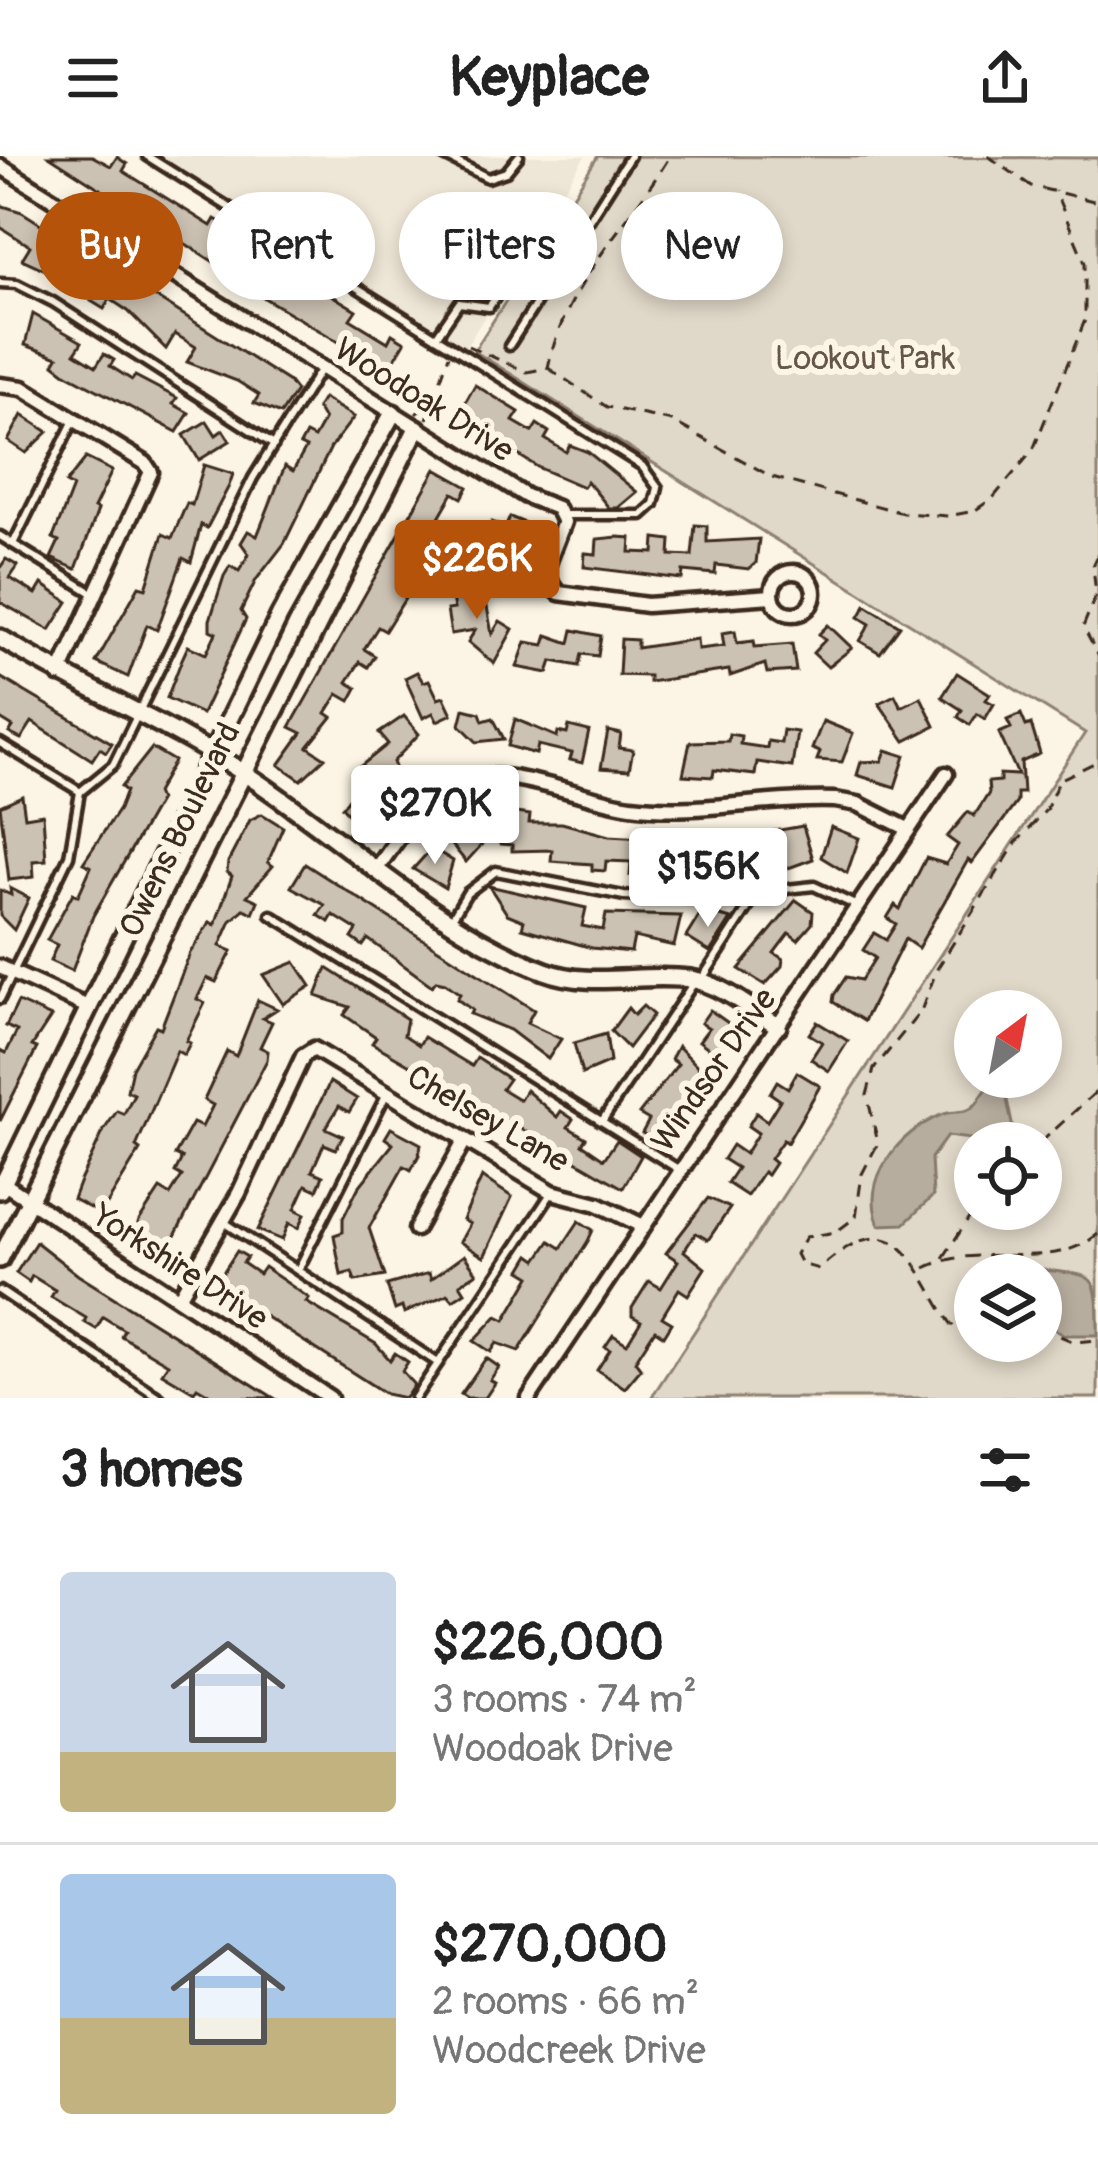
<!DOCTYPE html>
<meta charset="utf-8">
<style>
:root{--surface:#fff;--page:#f2f2f2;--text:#222;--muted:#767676;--line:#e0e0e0;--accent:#b45309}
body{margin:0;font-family:Pangolin,sans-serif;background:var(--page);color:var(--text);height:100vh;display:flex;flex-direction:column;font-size:45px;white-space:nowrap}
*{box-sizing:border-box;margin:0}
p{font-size:39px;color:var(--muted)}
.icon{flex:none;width:66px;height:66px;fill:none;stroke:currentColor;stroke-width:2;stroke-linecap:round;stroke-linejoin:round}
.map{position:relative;height:1242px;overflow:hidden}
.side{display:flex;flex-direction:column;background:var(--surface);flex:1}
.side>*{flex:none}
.banner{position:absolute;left:36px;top:36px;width:1026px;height:108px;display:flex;gap:24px}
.needle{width:78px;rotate:32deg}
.controls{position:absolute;left:954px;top:834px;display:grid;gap:24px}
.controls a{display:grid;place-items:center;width:108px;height:108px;border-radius:50%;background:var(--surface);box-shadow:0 6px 18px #0003;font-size:60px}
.price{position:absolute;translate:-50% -102px;padding:0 27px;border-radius:12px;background:#fff;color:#222;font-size:39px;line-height:78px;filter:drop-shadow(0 3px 6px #0008)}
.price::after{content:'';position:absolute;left:50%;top:72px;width:36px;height:27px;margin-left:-18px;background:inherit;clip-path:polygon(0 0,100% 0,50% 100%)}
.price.active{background:var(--accent);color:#fff}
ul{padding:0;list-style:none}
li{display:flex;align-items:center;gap:36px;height:300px;padding:0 60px}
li+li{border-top:3px solid var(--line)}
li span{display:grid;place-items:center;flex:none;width:336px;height:240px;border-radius:12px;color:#555}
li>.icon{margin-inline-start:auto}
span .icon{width:144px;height:144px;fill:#fffc;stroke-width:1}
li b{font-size:51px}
h2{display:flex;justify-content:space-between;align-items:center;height:144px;padding:0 60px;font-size:51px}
.tag{padding:0 42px;border-radius:54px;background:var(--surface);box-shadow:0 6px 18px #0003;font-size:42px;line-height:108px}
.tag.active{background:var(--accent);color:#fff}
header{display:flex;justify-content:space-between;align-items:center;height:156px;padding:0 60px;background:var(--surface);font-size:54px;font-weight:700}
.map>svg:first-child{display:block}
.built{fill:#eee6d6}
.green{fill:#e0d8c8;stroke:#8e8173;stroke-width:3;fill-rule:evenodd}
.water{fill:#b7ad9e;stroke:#85796b;stroke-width:3}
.building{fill:#ccc2b3;stroke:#3b2a1e;stroke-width:3}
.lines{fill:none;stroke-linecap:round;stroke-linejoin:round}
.service-casing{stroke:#3b2a1e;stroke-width:15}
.minor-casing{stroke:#3b2a1e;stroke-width:21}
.tertiary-casing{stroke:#3b2a1e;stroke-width:24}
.path{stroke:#3b2a1e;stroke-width:3;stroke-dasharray:12 9;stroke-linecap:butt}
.service{stroke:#fcf5e5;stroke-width:6}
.minor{stroke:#fcf5e5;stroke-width:12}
.tertiary{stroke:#fcf5e5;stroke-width:15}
.labels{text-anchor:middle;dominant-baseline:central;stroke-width:12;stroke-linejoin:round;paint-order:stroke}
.park-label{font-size:33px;fill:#645648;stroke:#fcf5e5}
.street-label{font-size:33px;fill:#3b2a1e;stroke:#fcf5e5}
</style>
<header><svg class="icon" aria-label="menu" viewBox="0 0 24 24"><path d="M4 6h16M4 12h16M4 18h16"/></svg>Keyplace<svg class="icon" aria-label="share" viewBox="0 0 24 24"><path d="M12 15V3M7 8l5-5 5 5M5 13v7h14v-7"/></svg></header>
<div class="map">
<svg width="1098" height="1242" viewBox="0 0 1098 1242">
<rect width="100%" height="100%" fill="#fcf5e5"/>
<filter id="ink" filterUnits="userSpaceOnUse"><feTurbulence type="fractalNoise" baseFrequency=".00833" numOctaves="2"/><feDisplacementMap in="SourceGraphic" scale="24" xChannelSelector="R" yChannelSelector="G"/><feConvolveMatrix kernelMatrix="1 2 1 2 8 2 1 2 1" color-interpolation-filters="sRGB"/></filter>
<g filter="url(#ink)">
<path class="built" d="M162,0H585L464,194Z"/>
<path class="green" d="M598,0L1098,2V1242H651L1085,577L474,195ZM975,855H1041V921H975ZM975,987H1041V1053H975ZM975,1119H1041V1185H975Z"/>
<g class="water">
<path d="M994,929L1006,939L1013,973L1001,987L947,980L931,1002L933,1040L904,1068L879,1069C860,1022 900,976 941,959C950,955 960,957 968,954C982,948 980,934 994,929Z"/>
<path d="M1037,1113C1096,1121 1098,1111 1098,1179H1064L1041,1164V1119H1025Z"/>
</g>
<g class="building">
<path d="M49,0H92L111,10L117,1L127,8L123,15L211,70L215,63L227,70L220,81L241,94L246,85L258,92L254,100L276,115L280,108L356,154L350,163L388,186L392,178L405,186L388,215L234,124L229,97L220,110Z"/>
<path d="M0,49L22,56L289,226L296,235L281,258L254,247L259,239L237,225L187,206L196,191L175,178L166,193L128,155L110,143L104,153L91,145L102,128L83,116L76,128L22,103L30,90L0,71Z"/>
<path d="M33,158L82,186L75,197L96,210L104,198L114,204L110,210L132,224L135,220L177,242L173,248L189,257L177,276L67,218L54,208L58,201L25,189Z"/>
<path d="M475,229L519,256L513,265L532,276L537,268L549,276L545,283L566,296L570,289L588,296L637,336L618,352H609L587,325L583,331L539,312L499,287L490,275L458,259Z"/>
<path d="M323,242L354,261L331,291L284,388L256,424L241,455L246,463L202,558L167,542L182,503L188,490L206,498L216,477L210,474V464L224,420L230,410L239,415L249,398L241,387L248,375L257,380L285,310L293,315L306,292L300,289L306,278L314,282L324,264L317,252Z"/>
<path d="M22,259L48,276L26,297L8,285Z"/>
<path d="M207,265L216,279L223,274L230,285L199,304L184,279Z"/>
<path d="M86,302L112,315L94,352L98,354L76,413L51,402L59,385L53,382L73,331L66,327Z"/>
<path d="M204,309L233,318L229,330L207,372L201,369L191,406L183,402L157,474L147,469L128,521L96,506L139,430L146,432L163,378L172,382L187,347L192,349Z"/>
<path d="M436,313L468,331L462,342L453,337L439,361L449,366L441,378L435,374L421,410L414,406L402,427L411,433L385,475L378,471L364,493L375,500L368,511L360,506L347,526L357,532L350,545L338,538L326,557L332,561L308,591L325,602L301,624L279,609L302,577L290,571Z"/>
<path d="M510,361L530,369L520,394L512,391L492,424L469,414L492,366L505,372Z"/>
<path d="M695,369L707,370V386L759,383L756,407L749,413L716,409L715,418L683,415L682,423L584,411L585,397L596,398L597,383L618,381L631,382L630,396L654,397L655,382L671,384L670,399L692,400Z"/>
<path d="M6,403L18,410L10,422L36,438L42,428L68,446L50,474L0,446V412Z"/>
<path d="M483,429L492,478L500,465L513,473L494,508L468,486L475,474L451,478L447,454L454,453L451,435Z"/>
<path d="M866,449L900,470L880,497L860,485L870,468L859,461Z"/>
<path d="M828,469L852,492L828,511L813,497L825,484L819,478Z"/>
<path d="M573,474L601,480L598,500L582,498L579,510L552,505L548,517L517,511L526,486L544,489L547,479L570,487Z"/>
<path d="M735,475L737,487L754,485L755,491L792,488L796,515L767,517L765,508L730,520L729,514L649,526V520L619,519L621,483L637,484V492L697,483L698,493L724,490L722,477Z"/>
<path d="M417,516L423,526L429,524L438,543L444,541L452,558L437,565L433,557L423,562L405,522Z"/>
<path d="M957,517L990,538L986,544L994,548L985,563L977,558L970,569L958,561L962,554L942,541Z"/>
<path d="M0,521L112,587L106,596L100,592L92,604L32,566L21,583L9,577L13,571L0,563Z"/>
<path d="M895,539L901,551L921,541L935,570L905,585L879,547Z"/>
<path d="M464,553L480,557L483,565L493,562L504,583L477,586L460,569Z"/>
<path d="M1021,558L1026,570L1031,568L1040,598L1021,606L1023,637H1017V646L972,707L968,704L918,792L905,783L864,865L833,846L834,839L846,821L861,824L875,802L863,794L874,777L886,784L896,768L887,762L895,749L900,753L926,702L946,708L958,689L947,681L968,656L974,660L989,637L988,626L1000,625V618L1018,619L999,577L1011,572L1007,564Z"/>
<path d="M404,560L419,578L393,606L400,624L377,645L380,656L359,669L342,651L366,623L357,613L388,588L379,577Z"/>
<path d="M515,563L557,581L558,576L567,578L569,570L589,575L582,607L570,604L572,597L538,589L536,598L508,590Z"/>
<path d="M823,565L853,577L842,606L817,604L820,596L812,593Z"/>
<path d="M783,574L797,576L792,611L757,606L755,619L714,614L713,621L683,619L690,586L728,585L729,578L741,580L740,588L767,592L768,585L781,587Z"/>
<path d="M608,575L621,578L619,592L633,594L629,614L601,612Z"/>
<path d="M152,592L174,605L156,637L159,645L93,760L72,815L50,805L57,789L47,784L73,737L78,740L91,711L83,707L119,653L126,635L121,631Z"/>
<path d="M886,594L905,600L895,631L857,619L861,606L882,605Z"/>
<path d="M22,640L25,661L43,658L46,704L33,705L34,721L9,724L0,650Z"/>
<path d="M495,654L530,659L529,667H562L609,680L679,684L729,683L803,670L813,703L783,714L781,703L711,711V722L698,723V714L667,711L630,719L631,706L606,705L605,715L592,714V708L551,705L552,694L512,695V689L500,688L502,672L493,679Z"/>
<path d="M262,658L283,671L268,706L273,710L247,740L258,745L253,757L244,753L231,765L220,790L232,795L216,826L207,822L197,843L205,847L186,885L190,887L184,899L177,895L136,991L140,994L101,1058L73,1043L79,1027L104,974L117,955L124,958L134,938L127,935L132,912L156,870L161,872L190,797L210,766L215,769L232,720L227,716L228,706L250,664Z"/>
<path d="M471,664L486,684L466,706L448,684Z"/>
<path d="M831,671L859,682L847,717L821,701Z"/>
<path d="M432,692L453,705L445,732L413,713Z"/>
<path d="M305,708L534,854L527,867L561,883L548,903L510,874L470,858L472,854L457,843L460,838L445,827L436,825L432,830L368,783L363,790L352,782L357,774L333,759L329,766L318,759L325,749L291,731Z"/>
<path d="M489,730L586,752L582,770L603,774L606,758L681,760L674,790L634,781L631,796L592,792L522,772L524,765L507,758Z"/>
<path d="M10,732L29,742L14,774L0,760V734L11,739Z"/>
<path d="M796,744L813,756L812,768L798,784L789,777L774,797L783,803L782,810L765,829L739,813Z"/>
<path d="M702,755L731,763L710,796L686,781Z"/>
<path d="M295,806L311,830L283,848L263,819Z"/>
<path d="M327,812L407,863L404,879L419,889L424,881L472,910L477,902L509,923L502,933L520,944L526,934L557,961L561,955L573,963L568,971L586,982L582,988L604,1003L617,984L641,1000L623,1032L372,887L376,881L344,859L350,851L316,840Z"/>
<path d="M258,844L277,853L263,862L272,866L260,891L268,895L267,904L164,1101L133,1082L139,1065L160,1033L170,1039L182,1020L175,1016L182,1002L175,999L193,967L202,971L213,949L204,944L227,895L236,900Z"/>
<path d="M18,846L51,861L32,890L37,892L0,965V894L6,897L17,875L6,870Z"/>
<path d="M643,850L653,859L628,892L611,875L628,852L634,859Z"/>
<path d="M710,854L735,872L719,900L699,885L709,872L701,867Z"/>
<path d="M817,866L848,885L829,915L811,903L822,886L809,878Z"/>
<path d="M606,878L610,906L582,918L574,887Z"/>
<path d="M678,890L706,919L662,989L642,977L649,964L639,958L678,908L671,903Z"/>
<path d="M797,916L820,930L787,987L783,984L770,1003L775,1007L767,1019L763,1016L747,1040L727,1027L737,1012L723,1003L732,989L745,998L758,977L748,970L756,957L767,965L780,944L770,937L777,925L788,932Z"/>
<path d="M330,926L357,943L349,956L339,950L326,972L343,980L336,993L324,988L312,1015L323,1020L317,1034L306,1029L295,1053L305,1058L299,1072L289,1067L282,1084L258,1074Z"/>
<path d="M391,972L421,988L419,999L411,1014L404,1010L369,1072L385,1120L355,1125L352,1116L341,1119L334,1079L343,1076V1062L358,1032L393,988L385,982Z"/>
<path d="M482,1021L512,1041L484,1101L460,1086L470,1068L463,1064Z"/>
<path d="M708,1042L730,1052L708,1084L696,1077L684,1095L705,1112L688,1139L679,1133L662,1161L672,1167L664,1180L655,1174L635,1205L641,1213L625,1232L597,1214L610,1194L605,1191L613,1179L627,1188L641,1165L632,1160V1152L649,1125L661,1132L678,1105L666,1097Z"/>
<path d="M579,1065L593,1074L588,1085L519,1195L497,1187L491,1196L474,1185L497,1160L505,1164L531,1120L521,1114L530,1099L537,1104L550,1085L561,1092Z"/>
<path d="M36,1086L78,1119L274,1242L214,1241L197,1231L194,1236L162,1217L168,1208L121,1180L124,1174L103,1161L96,1173L84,1166L86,1162L51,1141L55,1134L32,1120L29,1126L16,1117Z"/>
<path d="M237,1095L247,1101L243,1107L259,1118L264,1111L309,1142L306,1146L376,1188L390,1204L395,1197L408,1206L402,1215L414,1229L405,1242L386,1238L249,1150L220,1121Z"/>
<path d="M464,1099L477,1117L460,1128L465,1136L453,1144L448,1138L404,1157L402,1151L395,1154L387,1129L429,1117L431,1123Z"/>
<path d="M486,1202L499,1211L490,1224L495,1227L485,1242H467L461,1238Z"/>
</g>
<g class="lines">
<g class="service-casing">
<g id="service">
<path d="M147,0L642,310L658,332L654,348L642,359H564"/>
<path d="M444,0L488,22L506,16L519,0"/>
<path d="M0,127L17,128L53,146L274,289"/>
<path d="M436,181L459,147L489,151L519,107L518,93L481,68"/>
<path d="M509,190L630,0"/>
<path d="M0,380L94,438"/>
<path d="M13,388L74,264"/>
<path d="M0,587L79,635"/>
<path d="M271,759L678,1013"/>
<path d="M451,764L467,737L496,715L624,740L694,743L814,730L857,750"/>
<path d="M702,823L757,738"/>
<path d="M0,843L69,700L80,636L113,609L253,322L320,214"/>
<path d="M602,965L693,828"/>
<path d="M224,1066L438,1207"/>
<path d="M298,1114L386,939"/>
<path d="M0,1135L160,1242"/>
<path d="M415,1242L552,1036"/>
</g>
</g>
<g class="minor-casing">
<g id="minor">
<path d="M0,10L526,340L557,352L564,366L544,418L559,437L647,449L772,440"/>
<path d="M0,229L23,232L145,307L151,316L59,519"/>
<circle cx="793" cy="437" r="21"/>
<path d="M375,715C396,687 417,649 449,631C500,602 577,643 631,650C700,659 766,641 835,644L858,648L908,673"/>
<path d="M0,811L90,852"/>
<path d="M0,1025L330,1242"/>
<path d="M416,1073L465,984"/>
<path d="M179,1142L239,1037L303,900L314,893L552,1036L598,1048L641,1069"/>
<path d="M529,1242L946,618"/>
</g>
</g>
<g class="tertiary-casing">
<g id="tertiary">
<path d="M0,482C81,532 168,567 247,619C346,684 433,772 545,815C593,833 641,816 690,823C720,827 752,854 778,870"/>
<path d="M0,1034L280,459L393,257"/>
<path d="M0,1103L417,272"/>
</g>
</g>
<g class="path">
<path d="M988,0L1031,30L1098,46"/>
<path d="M468,190L527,216L548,212C564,130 628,69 670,0"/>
<path d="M548,212L607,251L672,265L772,321L903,357L949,360L974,355L993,342L1033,294L1085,164V107L1055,35"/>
<path d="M416,258L430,245"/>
<path d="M427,263L449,199"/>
<path d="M1098,399L1093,410L1096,439L1083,471L1098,499"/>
<path d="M1040,987L1098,934"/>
<path d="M943,1102L975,1053"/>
<path d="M925,1112C980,1084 1050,1118 1098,1078"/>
<path d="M975,1172L952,1169C914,1116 901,1038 819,1113L801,1108L796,1098L806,1081L836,1076L856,1061L862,1018L878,987L867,939L874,913L921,855L937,813L1016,687L1046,654L1059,624L1098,605"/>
<path d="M1041,1172L1074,1186L1098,1184"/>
</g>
<use href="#service" class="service"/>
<use href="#minor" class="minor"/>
<use href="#tertiary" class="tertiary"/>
</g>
</g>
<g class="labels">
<g class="park-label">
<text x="865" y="202">Lookout Park</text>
</g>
<g class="street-label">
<text transform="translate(424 244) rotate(32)">Woodoak Drive</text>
<text transform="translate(180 674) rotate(-64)">Owens Boulevard</text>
<text transform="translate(714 914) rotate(-55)">Windsor Drive</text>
<text transform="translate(488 963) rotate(30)">Chelsey Lane</text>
<text transform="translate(180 1111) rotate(33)">Yorkshire Drive</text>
</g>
</g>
</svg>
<div class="controls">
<a><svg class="needle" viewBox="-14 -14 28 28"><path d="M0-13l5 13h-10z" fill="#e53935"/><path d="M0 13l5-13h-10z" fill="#767676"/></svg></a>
<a><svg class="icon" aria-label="locate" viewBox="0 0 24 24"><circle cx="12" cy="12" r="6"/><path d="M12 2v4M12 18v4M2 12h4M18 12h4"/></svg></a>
<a><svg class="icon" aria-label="layers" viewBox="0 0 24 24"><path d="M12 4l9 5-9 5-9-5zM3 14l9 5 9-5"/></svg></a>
</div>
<b class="price active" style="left:477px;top:466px">$226K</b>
<b class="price" style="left:435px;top:711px">$270K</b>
<b class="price" style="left:708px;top:774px">$156K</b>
<div class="banner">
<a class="tag active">Buy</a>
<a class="tag">Rent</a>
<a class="tag">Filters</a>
<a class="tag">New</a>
</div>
</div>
<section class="side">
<h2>3 homes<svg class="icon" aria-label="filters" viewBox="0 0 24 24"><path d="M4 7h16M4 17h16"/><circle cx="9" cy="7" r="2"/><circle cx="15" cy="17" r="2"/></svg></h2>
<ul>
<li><span style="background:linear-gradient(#c9d6e8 75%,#c2b280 0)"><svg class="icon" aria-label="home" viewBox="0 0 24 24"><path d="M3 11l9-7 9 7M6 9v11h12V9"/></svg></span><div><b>$226,000</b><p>3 rooms · 74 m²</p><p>Woodoak Drive</p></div></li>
<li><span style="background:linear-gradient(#a9c7e8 60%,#c2b280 0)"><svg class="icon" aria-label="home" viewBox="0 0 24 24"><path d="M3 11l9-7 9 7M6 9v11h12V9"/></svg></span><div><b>$270,000</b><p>2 rooms · 66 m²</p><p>Woodcreek Drive</p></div></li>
</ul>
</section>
